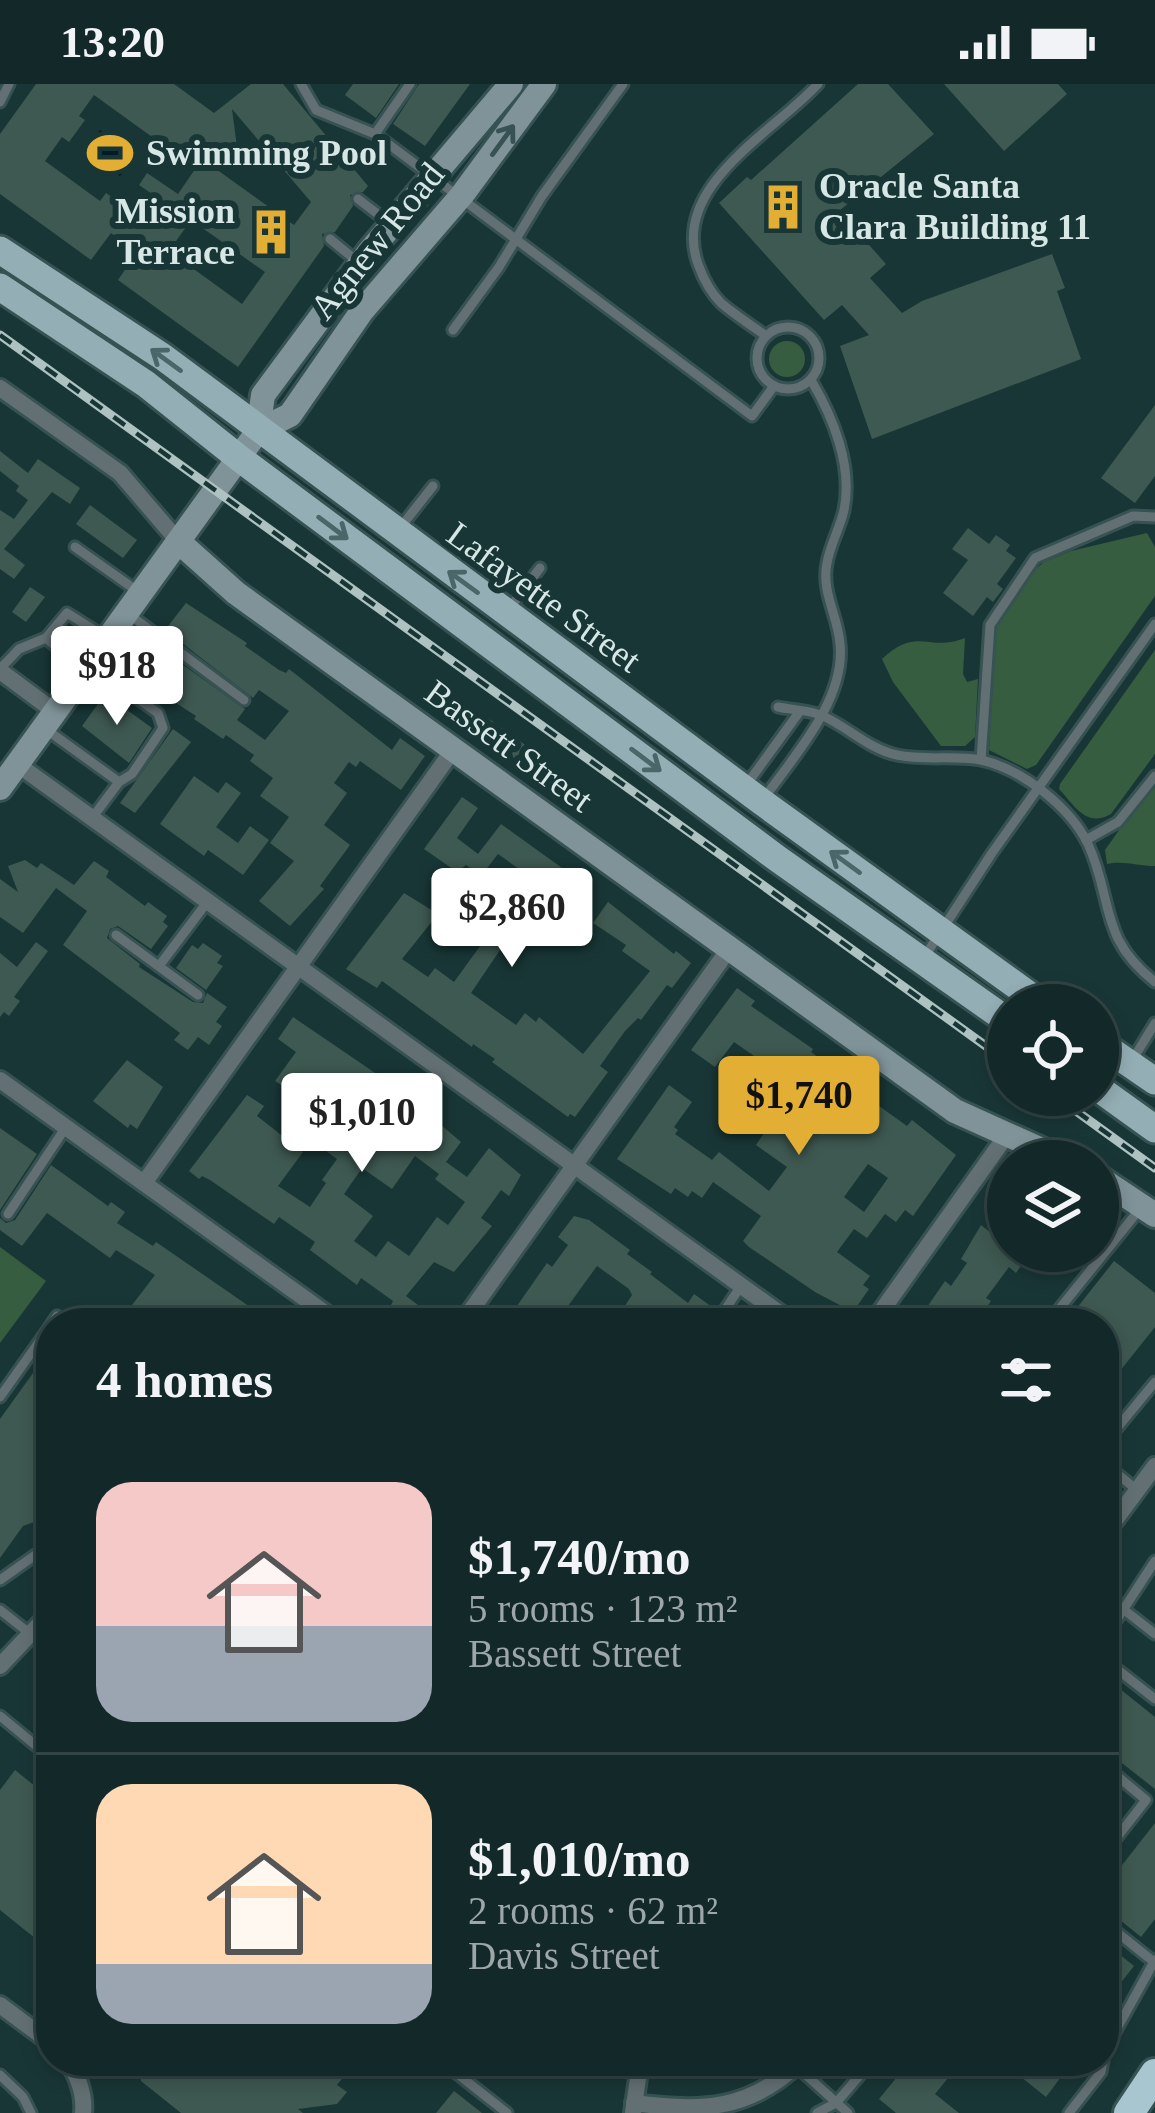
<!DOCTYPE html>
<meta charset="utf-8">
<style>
:root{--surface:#132828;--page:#1c3030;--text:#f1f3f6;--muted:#9da6a8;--line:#324445;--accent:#e3ae34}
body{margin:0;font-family:"Times New Roman",serif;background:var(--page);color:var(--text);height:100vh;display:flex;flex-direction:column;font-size:45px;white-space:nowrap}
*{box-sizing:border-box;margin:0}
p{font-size:39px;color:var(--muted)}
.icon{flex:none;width:66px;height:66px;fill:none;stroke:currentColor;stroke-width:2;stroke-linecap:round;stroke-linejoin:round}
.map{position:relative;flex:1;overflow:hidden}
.drawer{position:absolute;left:36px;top:1224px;width:1083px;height:768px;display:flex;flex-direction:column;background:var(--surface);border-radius:48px;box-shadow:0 6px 18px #0003,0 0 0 3px var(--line)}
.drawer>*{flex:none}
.controls{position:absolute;left:987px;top:900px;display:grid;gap:24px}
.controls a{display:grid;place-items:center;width:132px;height:132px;border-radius:50%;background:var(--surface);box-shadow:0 6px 18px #0003,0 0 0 3px var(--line);font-size:60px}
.price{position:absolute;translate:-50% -102px;padding:0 27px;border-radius:12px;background:#fff;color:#222;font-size:39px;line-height:78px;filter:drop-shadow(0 3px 6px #0008)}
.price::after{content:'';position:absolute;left:50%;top:72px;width:36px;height:27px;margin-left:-18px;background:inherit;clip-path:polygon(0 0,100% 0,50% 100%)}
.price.current{background:var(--accent);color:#111}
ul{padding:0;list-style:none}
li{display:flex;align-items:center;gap:36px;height:300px;padding:0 60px}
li+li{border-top:3px solid var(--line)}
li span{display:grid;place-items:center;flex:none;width:336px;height:240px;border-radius:36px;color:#555}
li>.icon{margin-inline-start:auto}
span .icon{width:144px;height:144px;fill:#fffc;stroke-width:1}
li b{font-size:51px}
h2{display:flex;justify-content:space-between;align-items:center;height:144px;padding:0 60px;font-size:51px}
.status{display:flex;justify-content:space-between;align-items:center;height:84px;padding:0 60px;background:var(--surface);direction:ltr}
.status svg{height:33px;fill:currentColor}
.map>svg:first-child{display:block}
.green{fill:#365d3f}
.water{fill:#031a29}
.building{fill:#3e5951;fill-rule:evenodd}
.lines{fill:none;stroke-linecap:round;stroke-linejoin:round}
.lane-casing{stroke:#375252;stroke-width:15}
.street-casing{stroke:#375252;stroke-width:22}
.secondary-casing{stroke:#375252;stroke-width:30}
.primary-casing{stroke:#375252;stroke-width:33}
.highway-casing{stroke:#375252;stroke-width:36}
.lane{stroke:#637073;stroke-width:9}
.street{stroke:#637073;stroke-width:16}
.secondary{stroke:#7f9398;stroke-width:24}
.primary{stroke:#94aeb5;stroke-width:27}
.highway{stroke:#a8c6cf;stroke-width:30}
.rail-casing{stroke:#aec2c1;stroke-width:9}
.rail{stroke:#193636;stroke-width:4.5;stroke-dasharray:14;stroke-linecap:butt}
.oneway{stroke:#385253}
.oneway2{stroke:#4a6669}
.labels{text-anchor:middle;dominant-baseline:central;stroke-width:12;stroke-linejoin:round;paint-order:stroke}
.poi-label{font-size:36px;font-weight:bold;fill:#d6e7e6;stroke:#193636;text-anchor:start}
.street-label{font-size:36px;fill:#d6e7e6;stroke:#193636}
</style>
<div class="status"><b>13:20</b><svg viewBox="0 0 49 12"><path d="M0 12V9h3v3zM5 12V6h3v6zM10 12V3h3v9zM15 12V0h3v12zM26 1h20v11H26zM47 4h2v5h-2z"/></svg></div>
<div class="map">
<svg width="1155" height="2029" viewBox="0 0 1155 2029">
<rect width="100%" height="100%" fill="#193636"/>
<g class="green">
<circle cx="787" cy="275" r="18"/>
<path d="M1147,449L1155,463V512L1036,681L1027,685L989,666L996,543L1031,489L1044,478L1071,467Z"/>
<path d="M965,554L963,590L967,598L978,595L975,653L965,662H941L893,598L882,575C918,541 928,569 965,554Z"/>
<path d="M1155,566V670L1111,730C1086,744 1075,722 1059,705L1060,700Z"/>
<path d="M1155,695V782C1138,782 1123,776 1107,780L1105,766Z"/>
<path d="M0,1163L46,1197L0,1259Z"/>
</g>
<path class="water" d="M100,46L136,71L120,92L85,68Z"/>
<g class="building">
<path d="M36,0H174L214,29L251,0H283L368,102L363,108L350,111L353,122L335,148L322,150L324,162L238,283L118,196L137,168L111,149L91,176L0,110V50ZM94,11L177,71L237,63L232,25L311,118L294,141L202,75L178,110L147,89L139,101L152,110L137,131L106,109L100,117L45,77L62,53L69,58L85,36L79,32ZM191,136L265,188L242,220L169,167Z"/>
<path d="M353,0H399L376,34L345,11Z"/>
<path d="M419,0H470L425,62L393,40Z"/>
<path d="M858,0H888L934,50L839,127L886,180L870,194L902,229L922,217L1052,170L1065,204L1057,207L1081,275L872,355L840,262L869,251L842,221L824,236L719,119L747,93L751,96Z"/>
<path d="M944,0H1058L1067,10L1004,67Z"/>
<path d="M1155,321V392L1135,419L1101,394Z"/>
<path d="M0,367L28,389L38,375L80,404L70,420L52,408L4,465L25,481L14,495L0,485V426L14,435L28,416L16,407L19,402L0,387Z"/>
<path d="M90,421L137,456L123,474L76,440Z"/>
<path d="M968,444L989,460L996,451L1010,461L1006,467L1016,474L997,500L1003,505L993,518L987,513L973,532L943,509L968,476L952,465Z"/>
<path d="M30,503L45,513L26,538L12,528Z"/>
<path d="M186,519L247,559L245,562L279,586L286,589L289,585L392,666L400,654L425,672L401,706L360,677L356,683L349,678L334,699L347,709L324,741L350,761L320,802L324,805L290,842L259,817L294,777L270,759L289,733L260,712L273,694L250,677L254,671L226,651L223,655L194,635L196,632L133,591L155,561L245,625L237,636L265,656L289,627L259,606L253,614L165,546Z"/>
<path d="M105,610L152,644L129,679L82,642Z"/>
<path d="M488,634L528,663L518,677L478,649Z"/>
<path d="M173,645L191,658L135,729L120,719Z"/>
<path d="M194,692L218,709L226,698L241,709L216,743L238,759L250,742L269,756L243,791L208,766L204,772L160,740Z"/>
<path d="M462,713L478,724L457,754L478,770L501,740L576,794L553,825L549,822L538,838L525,829L471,909L516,941L525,929L536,938L539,933L583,970L650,887L622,867L626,861L593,839L608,818L674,870L676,867L691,879L672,904L667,901L641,936L638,934L625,947L600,982L608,988L575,1033L570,1030L568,1033L492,978L495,975L473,960L472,963L382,897L377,904L346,885L404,809L438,830L402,875L428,893L435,884L454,898L496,840L483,831L493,818L506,828L524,804L511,795L519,785L498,770L481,792L466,781L457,788L424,765Z"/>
<path d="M25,776L37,784L41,779L74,801L94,777L109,787L106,793L145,822L148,818L167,832L163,838L168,842L151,865L118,842L110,845L107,854L140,880L139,883L193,918L203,919L207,909L227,923L216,938L222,942L209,961L198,953L188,966L174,956L180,949L63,861L87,827L56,804L23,849L0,833V795L18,808L8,782Z"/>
<path d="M36,858L48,867L14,913L20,917L9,932L4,928L0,933V869L17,883Z"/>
<path d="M203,859L222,872L217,879L223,882L206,906L176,884L192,861L198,865Z"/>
<path d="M737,904L755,917L751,922L813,965L811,968L850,996L852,992L873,1007L868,1014L907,1042L912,1036L956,1071L913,1132L905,1126L896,1138L885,1130L867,1154L854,1145L837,1168L870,1192L863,1201L869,1205L853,1228L815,1208L749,1163L743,1157L761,1132L713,1098L702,1114L692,1107L688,1113L675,1104L671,1110L617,1075L669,1001L692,1018L674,1043L678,1046L675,1050L712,1076L719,1068L769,1107L787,1083L756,1061L770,1040L802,1063L826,1031L801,1012L809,1000L789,986L766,1019L776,1027L765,1040L745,1025L763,1002L760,1000L771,984L734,958L715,983L691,966ZM868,1080L888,1094L864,1128L844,1113Z"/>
<path d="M293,933L431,1027L434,1035L461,1058L446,1078L467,1093L489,1064L521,1091L509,1112L501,1106L481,1134L492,1142L454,1188L434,1178L406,1212L426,1227L417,1239H401L387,1229L393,1217L361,1194L357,1201L310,1166L315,1158L279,1133L274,1140L210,1096L202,1092L199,1095L189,1087L247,1011L264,1022L257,1032L303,1068L278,1102L310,1123L326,1099L322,1096L337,1075L314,1058L331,1034L318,1026L322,1020L292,999L288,1005L275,997L296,968L278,955ZM415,1072L439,1090L435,1095L465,1118L448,1141L437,1133L409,1172L388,1157L376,1173L354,1157L373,1132L344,1110L362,1084L392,1105Z"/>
<path d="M127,976L163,1003L137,1045L130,1040L128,1044L93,1017Z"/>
<path d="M0,1044L37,1070L0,1126Z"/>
<path d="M51,1081L108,1122L111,1118L125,1128L117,1139L153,1162L156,1158L256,1227L247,1239H148L129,1225L155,1191L116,1166L110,1174L47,1129L22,1162L0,1146V1134L6,1139L15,1136Z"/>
<path d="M574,1132L589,1136L630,1166L627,1170L652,1188L650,1190L688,1219L694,1210L715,1225L707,1239H631L619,1231L632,1211L629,1205L597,1182L560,1233L546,1223L535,1239H505L547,1179L552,1183L568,1161L558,1153Z"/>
<path d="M981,1141L1008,1162V1167L1026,1175L1016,1189L1009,1183L986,1214L991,1217L976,1239H916L945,1197L951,1202L967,1179L961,1175Z"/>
<path d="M1114,1177L1155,1209V1243L1104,1307V1239H1065Z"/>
<path d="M51,1264V1432L23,1442L0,1474V1335Z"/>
<path d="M1120,1605L1155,1633V1705L1104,1665V1625Z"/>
<path d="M15,1686L51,1715V1867L0,1826V1706Z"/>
<path d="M1155,1739V1835L1141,1853L1104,1823V1804Z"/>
<path d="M1104,1858L1134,1882L1104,1920Z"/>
<path d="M139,1977H356L337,2001L347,2008L337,2020L298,2025L303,2029H181L141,1997Z"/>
<path d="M910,1977H962L935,2010L959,2029H896L879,2015Z"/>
<path d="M1001,1977H1073L1046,2013Z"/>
<path d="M454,2007L482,2029H436Z"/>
</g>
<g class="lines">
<g class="lane-casing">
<g id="lane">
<path d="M301,0L316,26L375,50L752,332L774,302"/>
<path d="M0,18L9,0"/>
<path d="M375,50L410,0"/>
<path d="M358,115L392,141"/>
<path d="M330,155L358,178"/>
<circle cx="788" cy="274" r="31"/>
<path d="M453,246L499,183L542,112L623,0"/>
<path d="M766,252C751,241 735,231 721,219C710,208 703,194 698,180C670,102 774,48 818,0"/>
<path d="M400,444L433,402"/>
<path d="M75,463L140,509"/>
<path d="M509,525L540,484"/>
<path d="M130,531L244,616"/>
<path d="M93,583L158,629L163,644L132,690L119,698"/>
<path d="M81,584L46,554L67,529L107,554"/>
<path d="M0,585L19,565L46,554"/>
<path d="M778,623C792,626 810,626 823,632C849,644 869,665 897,671C925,677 954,671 981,676C1022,685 1070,723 1088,760C1114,817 1098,853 1155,898"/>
<path d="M47,646L119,698L92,734"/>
<path d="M981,676L990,541L1035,474L1133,432L1155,433"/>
<path d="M747,700L800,627"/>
<path d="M765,713C795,671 846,615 840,560C838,532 821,508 827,479C830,461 840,444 844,426C853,382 833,333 811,296"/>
<path d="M1086,756L1118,738L1155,692"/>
<path d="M116,851L198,911"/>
<path d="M923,875L992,769L1155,540"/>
<path d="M159,882L208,817"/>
<path d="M1133,975L1155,939"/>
<path d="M8,1130L66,1043"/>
<path d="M52,1239L57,1232L67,1239"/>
<path d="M716,1239L741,1202"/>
<path d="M1048,1239L1139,1126"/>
<path d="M0,1313L51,1241"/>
<path d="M1104,1360L1155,1298"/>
<path d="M1104,1379L1137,1406"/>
<path d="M0,1496L51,1460"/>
<path d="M1123,1525L1155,1550"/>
<path d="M0,1526L28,1548"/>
<path d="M1104,1562L1108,1549L1155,1477"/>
<path d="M1104,1575L1155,1615"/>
<path d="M0,1632L51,1674"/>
<path d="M1104,1681L1146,1716L1104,1770"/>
<path d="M1104,1838L1154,1878"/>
<path d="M1104,1968L1155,1876"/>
<path d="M441,1977L507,2029"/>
<path d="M796,1982L848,2029"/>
<path d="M0,1991L23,2013L31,2029"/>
<path d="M817,2029L836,2019L872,1977"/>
<path d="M1069,2029L1101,1988L1103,1977"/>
</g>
</g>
<g class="street-casing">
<g id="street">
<path d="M0,304L120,389L179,458"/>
<path d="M0,587L54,627"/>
<path d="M17,680L793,1239"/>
<path d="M0,996L339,1239"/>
<path d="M144,1099L453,666"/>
<path d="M462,1239L729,865"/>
<path d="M873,1239L1006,1052"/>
<path d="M1104,1451L1155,1382"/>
<path d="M0,1582L51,1528"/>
<path d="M0,1921L51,1959"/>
<path d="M67,1977C78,1990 85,2012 83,2029"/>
<path d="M634,2019C700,2028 750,2027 801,1977"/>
<path d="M633,2029L639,1987L636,1977"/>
</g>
</g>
<g class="secondary-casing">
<g id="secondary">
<path d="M258,347L263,311L369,168L511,0"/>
<path d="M179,458L236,509L955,1027L1066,1077"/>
<path d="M0,704L258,347L290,331L362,227L462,111L544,0"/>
<path d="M1098,1093L1155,1131"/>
</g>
</g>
<g class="primary-casing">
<g id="primary">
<path d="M0,166L163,273L762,718L1043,921"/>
<path d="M0,203L146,300L239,374L778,775L1008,937"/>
<path d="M1098,958L1155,997"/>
<path d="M1098,1004L1155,1045"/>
</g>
</g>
<g class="highway-casing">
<path id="highway" d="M1129,2029L1155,1990"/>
</g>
<use href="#lane" class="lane"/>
<use href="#street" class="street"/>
<use href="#secondary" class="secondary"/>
<use href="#primary" class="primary"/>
<use href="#highway" class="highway"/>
<g class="rail-casing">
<g id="rail">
<path d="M0,251L1008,978"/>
<path d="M1054,1011L1155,1084"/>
</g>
</g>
<use href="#rail" class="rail"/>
</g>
<defs><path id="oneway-shaft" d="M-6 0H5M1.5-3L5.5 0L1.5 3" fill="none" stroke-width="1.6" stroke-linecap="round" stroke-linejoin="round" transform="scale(3)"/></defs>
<use class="oneway" href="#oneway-shaft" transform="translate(503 56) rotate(-54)"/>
<g class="oneway2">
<use href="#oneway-shaft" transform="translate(166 276) rotate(-144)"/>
<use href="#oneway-shaft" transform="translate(333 444) rotate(37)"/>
<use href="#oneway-shaft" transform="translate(463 498) rotate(-144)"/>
<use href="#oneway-shaft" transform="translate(646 676) rotate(37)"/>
<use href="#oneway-shaft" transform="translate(845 778) rotate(-144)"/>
</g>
<defs>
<g id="stadium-bare" transform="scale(3.6)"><path d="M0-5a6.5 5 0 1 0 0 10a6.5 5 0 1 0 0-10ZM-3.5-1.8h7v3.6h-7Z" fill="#e3ae34" stroke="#193636" stroke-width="2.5" paint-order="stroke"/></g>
<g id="building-bare" transform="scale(3.6)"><path d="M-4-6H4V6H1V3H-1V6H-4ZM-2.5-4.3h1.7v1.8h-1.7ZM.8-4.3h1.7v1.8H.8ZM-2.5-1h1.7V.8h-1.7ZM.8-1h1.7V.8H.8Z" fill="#e3ae34" stroke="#193636" stroke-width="2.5" paint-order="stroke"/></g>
</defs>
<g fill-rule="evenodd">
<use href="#stadium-bare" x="110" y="69"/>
<use href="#building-bare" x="783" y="123"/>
<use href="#building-bare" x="271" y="148"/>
</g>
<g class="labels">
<g class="poi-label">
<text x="146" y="69">Swimming Pool</text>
<text x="819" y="102">Oracle Santa<tspan x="819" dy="41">Clara Building 11</tspan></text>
<text x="235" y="127" text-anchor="end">Mission<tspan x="235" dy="41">Terrace</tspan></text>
</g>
<g class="street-label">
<text transform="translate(377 157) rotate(-51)">Agnew Road</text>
<text transform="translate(544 513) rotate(36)">Lafayette Street</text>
<text transform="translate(509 662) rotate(36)">Bassett Street</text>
</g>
</g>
</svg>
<div class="controls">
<a><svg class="icon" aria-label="locate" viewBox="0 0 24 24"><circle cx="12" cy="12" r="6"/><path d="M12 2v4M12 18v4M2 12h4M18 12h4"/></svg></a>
<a><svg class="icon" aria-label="layers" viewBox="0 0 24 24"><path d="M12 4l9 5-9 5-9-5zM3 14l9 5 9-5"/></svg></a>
</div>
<b class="price" style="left:117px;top:644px">$918</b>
<b class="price" style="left:512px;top:886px">$2,860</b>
<b class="price current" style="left:799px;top:1074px">$1,740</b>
<b class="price" style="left:362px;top:1091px">$1,010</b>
<section class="drawer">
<h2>4 homes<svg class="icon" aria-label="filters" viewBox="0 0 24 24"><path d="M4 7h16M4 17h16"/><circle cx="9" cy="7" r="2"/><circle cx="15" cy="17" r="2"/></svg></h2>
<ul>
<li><span style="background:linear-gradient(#f6c9c9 60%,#9aa5b1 0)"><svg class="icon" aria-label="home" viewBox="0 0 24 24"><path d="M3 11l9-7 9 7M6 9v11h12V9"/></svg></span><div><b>$1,740/mo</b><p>5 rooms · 123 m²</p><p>Bassett Street</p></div></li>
<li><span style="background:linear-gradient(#ffd9b3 75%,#9aa5b1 0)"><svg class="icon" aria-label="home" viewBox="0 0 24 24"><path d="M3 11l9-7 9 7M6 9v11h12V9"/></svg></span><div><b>$1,010/mo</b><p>2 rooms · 62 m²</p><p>Davis Street</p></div></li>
</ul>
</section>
</div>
